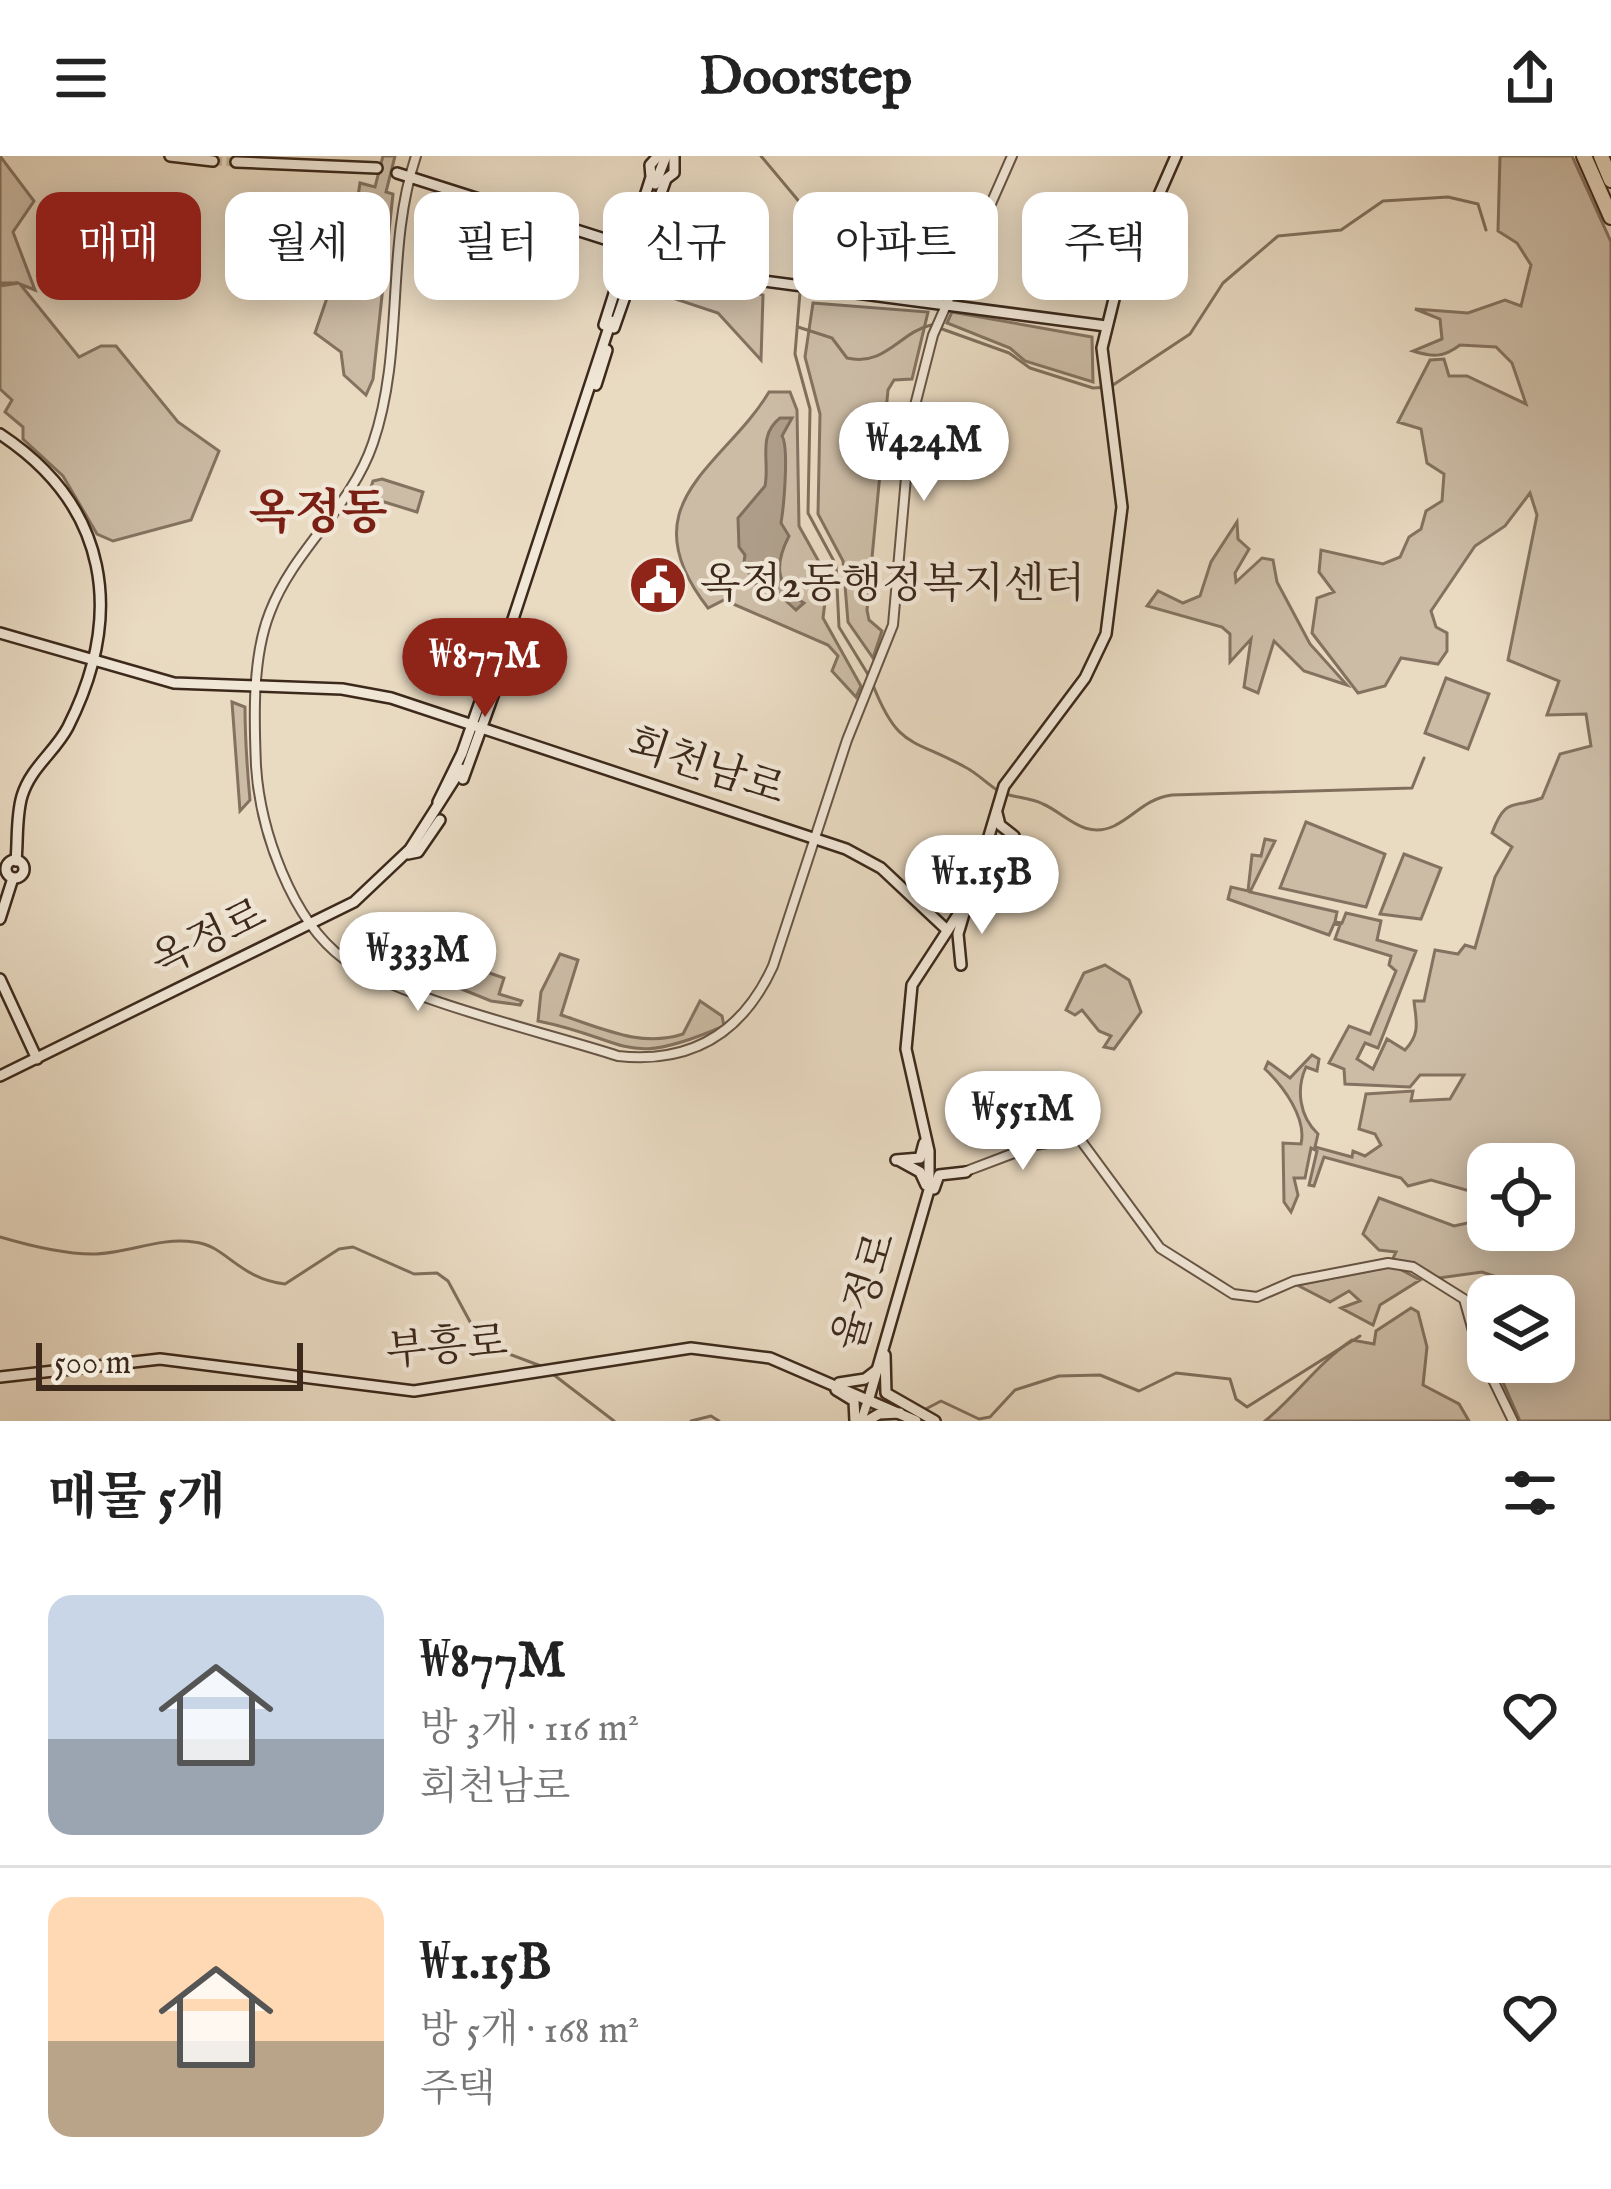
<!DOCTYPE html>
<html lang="ko">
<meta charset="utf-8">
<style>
:root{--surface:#fff;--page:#f6f6f6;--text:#222;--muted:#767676;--line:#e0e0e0;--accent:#8f2418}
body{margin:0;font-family:"IM FELL English","Noto Serif KR",serif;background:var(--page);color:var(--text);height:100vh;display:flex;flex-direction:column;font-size:45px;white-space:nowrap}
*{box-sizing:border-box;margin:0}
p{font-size:39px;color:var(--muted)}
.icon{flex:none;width:66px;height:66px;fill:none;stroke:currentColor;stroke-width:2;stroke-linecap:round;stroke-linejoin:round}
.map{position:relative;height:1265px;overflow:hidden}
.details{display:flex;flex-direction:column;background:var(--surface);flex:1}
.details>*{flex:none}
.top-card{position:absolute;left:36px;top:36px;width:1539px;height:108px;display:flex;gap:24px}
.buttons{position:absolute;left:1467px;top:987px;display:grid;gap:24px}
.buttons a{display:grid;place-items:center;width:108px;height:108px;border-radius:24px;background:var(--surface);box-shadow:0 6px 30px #0003;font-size:60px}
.scale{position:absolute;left:36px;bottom:30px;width:267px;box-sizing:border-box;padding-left:12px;border:6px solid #3c291b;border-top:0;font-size:33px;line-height:42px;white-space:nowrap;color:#3c291b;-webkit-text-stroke:9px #f1e7d7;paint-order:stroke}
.price{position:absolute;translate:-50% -102px;padding:0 27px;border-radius:42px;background:#fff;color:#222;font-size:39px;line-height:78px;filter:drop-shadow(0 3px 6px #0008)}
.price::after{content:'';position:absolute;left:50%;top:72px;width:36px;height:27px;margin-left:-18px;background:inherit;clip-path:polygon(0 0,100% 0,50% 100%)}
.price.on{background:var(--accent);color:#fff}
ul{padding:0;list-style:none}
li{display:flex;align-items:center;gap:36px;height:300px;padding:0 48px}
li+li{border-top:3px solid var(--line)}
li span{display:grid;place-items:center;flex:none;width:336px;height:240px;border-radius:24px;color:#555}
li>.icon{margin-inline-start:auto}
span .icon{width:144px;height:144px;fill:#fffc;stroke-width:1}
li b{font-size:51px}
h2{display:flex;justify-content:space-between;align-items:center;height:144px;padding:0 48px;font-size:51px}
.pill{padding:0 42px;border-radius:24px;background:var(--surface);box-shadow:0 6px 30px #0003;font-size:42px;line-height:108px}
.pill.on{background:var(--accent);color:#fff}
header{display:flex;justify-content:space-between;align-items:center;height:156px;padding:0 48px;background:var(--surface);font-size:54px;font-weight:800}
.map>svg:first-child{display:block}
.green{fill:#ccbca6;stroke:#847260;stroke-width:3;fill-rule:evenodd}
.water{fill:#ae9e89;stroke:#806f5d;stroke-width:3}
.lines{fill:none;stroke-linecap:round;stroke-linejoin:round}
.stream{stroke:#806f5d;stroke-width:3}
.secondary-tunnel{stroke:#c6b7a1;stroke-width:9;stroke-dasharray:9 4.5;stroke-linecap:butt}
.tertiary-casing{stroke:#675545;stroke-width:12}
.secondary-casing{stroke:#3c291b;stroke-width:14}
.motorway-casing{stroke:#3c291b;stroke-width:18}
.tertiary{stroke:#f1e7d7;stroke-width:8}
.secondary{stroke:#f1e7d7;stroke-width:9}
.motorway{stroke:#e9dac2;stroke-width:14}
.labels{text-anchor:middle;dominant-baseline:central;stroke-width:9;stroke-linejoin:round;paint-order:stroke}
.poi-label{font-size:42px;fill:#3c291b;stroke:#f1e7d7;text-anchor:start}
.street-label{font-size:42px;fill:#3c291b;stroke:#f1e7d7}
.quarter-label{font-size:48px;font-weight:bold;fill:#7a1f14;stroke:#f1e7d7}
</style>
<header><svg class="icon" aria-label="menu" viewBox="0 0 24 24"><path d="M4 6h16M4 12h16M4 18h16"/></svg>Doorstep<svg class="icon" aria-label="share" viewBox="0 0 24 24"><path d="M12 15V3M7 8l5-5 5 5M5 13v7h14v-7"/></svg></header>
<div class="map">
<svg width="1611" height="1265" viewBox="0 0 1611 1265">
<rect width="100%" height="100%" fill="#e9dac2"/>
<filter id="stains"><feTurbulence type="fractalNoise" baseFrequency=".00167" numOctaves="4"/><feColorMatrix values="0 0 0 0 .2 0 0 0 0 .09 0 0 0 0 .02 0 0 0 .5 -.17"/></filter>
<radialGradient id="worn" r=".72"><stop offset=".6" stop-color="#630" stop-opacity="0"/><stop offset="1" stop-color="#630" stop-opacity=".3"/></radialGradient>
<g class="green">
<path d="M0,0L34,45L13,76L35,134L20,128L79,201L101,190H116L178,266L219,295L191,364L113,385L97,378L63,320L23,283V271L5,256L12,244L0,233V130L19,127H0Z"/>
<path d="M383,0H395L386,36L393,38L373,223L366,239L344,219L341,196L315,177L355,60L360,27L375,31Z"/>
<path d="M1500,0H1572L1611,86V1265H1520L1494,1206H1554V1140H1492L1497,1121L1482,1116L1439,1122L1399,1106L1398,1112L1420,1124L1380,1149L1373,1169L1341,1152L1360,1145L1349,1135L1330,1146L1297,1129L1389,1111L1396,1096L1379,1094L1363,1078L1379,1042L1454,1070L1472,1066L1477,1037L1431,1024L1408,1030L1401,1022L1324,1001L1314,1030L1309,1029L1317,995L1311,992L1305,1022H1294L1298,1039L1291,1056L1284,1046L1283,987L1301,988C1307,962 1283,930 1265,913L1268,906L1290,922L1312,899L1319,903L1317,915L1306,911C1296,933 1299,960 1318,978L1315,991L1352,1001L1353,995L1365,1000L1381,989L1375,978L1359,973L1366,938L1413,935L1411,945L1450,943L1464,919H1420L1410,931L1345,928L1344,913L1329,907L1349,870L1370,878L1396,815L1389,809L1391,800L1335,783L1340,769L1334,768L1329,779L1228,743L1231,731L1248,735L1252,699L1261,700L1265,683L1275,685L1250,736L1337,756L1335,766L1342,767L1346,757L1381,765L1377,784L1416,795L1378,892L1365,887L1357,903L1373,913L1387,883L1405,894C1421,877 1416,865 1414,845H1424L1435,794L1458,798L1465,789L1475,792L1495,721L1512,691L1492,677C1506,640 1513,653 1542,642L1560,598L1591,590L1586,558L1547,559L1559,525L1508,504L1537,359L1530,337L1505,370L1475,390L1431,455L1436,471L1447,477V495L1438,508L1401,502L1385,530L1358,537L1312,477L1317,442L1334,436L1319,416L1321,394L1383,408L1400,401L1409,381L1421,373L1426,355L1442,345L1444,318L1427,307L1421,273L1398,266L1430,204L1444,203L1449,220H1467L1526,248L1512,207L1496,191L1460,189C1443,202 1432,201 1413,195L1442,183L1440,163L1415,153L1468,157L1505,144L1521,150L1531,109L1517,87L1498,75ZM1488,1008H1554V1074H1488Z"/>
<path d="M646,105L763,139L761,204L718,157L633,129Z"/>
<path d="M813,147L928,156L912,223L894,224L888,234L867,454L869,464L882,475L873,502L848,466L843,405L818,358L820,258L805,201Z"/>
<path d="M952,156L1092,181L1093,226L1025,205L1010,192L947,167Z"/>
<path d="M769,236H790L797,254L799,370L828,422L823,462L861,530L856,541L832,515L838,500L828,489L724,444L708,452C626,347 724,311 769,236Z"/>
<path d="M382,323L423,336L417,356L368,341L373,325Z"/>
<path d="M1237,366L1238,383L1249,393L1235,417L1236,426L1262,402L1273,404L1277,426L1310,488L1347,529L1304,515L1274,485L1258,537L1244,531L1251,483L1230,506V478L1222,471L1147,450L1158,435L1183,447L1200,440L1211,406Z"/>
<path d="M1446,522L1489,538L1468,593L1425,577Z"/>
<path d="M232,546L245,551C245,584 247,611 250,644L240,655Z"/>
<path d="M1306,666L1385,698L1366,751L1280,732Z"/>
<path d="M1404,698L1441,712L1421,763L1380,758Z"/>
<path d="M411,786L444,797L438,825L403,810L406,816L370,806L373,795L402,807Z"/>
<path d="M560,798L578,804L561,859C602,872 641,892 683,878L700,845L722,860L724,870C622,914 632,884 538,865L541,836Z"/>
<path d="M466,809L504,822L499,838L522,845L520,849L491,845L444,826L446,822L461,826L462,819L459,824L448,820L450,812L463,817Z"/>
<path d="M1105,809L1129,824L1141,856L1114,893L1104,891L1111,880L1099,875L1082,854L1075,859L1066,854L1084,817Z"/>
<path d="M1411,1152L1418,1156L1427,1191L1423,1229L1459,1248L1469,1265H1265C1297,1239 1318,1207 1352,1184L1374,1188L1376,1175Z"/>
</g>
<path class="water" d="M780,262H792L782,280C789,291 784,349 781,367L789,380C775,407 774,430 804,447L796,454L774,434L752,427V419L743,413L745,399L739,391L738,362L765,330C770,305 757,280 780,262Z"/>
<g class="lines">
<g class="stream">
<path d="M761,0L802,49L800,126"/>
<path d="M800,136L795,198L810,253L808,357L836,409L839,471L869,520"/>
<path d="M798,171L832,182L847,202C885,211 900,176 931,169L1009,197L1030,212L1093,232L1110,231L1190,178L1223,127L1278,80L1341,74L1383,45L1448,41L1478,48L1486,74"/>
<path d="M873,529C898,593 912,582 965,611C977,617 986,627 997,634"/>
<path d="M1006,638C1018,642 1031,642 1043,648C1066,658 1084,684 1114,670C1136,659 1145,643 1172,639L1412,632L1424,602"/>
<path d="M0,1081C27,1089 64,1098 92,1098C128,1098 157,1081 194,1086C226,1089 237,1122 285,1128L339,1093L353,1091L414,1118L437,1117L448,1125L482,1188L541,1210"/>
<path d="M554,1219L614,1265"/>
<path d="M922,1255L941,1245L979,1263L990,1261L1015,1234L1059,1220L1100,1219L1139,1235L1176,1217L1230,1223L1236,1243L1247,1251L1360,1180"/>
<path d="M691,1265L711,1260L719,1265"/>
</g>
<g class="secondary-tunnel">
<path d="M213,5L236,6"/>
<path d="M611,165L651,38"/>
<path d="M461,613L472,585"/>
</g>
<g class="tertiary-casing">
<g id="tertiary">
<path d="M416,0C385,93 405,193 373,287C351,352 294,393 270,456C252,501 254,562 256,610C260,673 291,764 344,803C399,843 548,877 618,900C692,908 743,876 773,810L847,584L893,469L911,265L933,179L1012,0"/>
<path d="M964,1016L1035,989L1079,982L1160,1092L1233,1138L1257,1141L1294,1125L1388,1107L1413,1111L1464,1143L1478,1193L1513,1265"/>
<path d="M861,1265L868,1244"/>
</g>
</g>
<g class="secondary-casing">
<g id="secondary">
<path d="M170,0L213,5"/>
<path d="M236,6L377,12"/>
<path d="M397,17L718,119L1106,170"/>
<path d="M655,28L666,0"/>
<path d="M604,169L651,21L650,9L658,0"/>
<path d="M614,172L666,23L674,17V0"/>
<path d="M596,229L607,194"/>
<path d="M0,278C109,350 125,458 68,571C55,596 31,611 22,640C16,660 18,684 16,705"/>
<path d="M0,477L174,527L342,533L391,542L846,693L881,712L947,774"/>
<path d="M491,530L611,165"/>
<path d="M463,623L498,526"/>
<path d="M438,646L462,597L488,523"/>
<path d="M997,657L1000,669L1014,680"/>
<path d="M408,698L418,696L440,664"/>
<circle cx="15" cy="713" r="9"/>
<path d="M0,763L13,722"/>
<path d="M961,809L958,778L966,751"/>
<path d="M0,823L37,903"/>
<path d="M0,920L354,746L410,693L461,613"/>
<path d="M896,1004L920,1002L924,987"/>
<path d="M900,1005L920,1016L926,1029"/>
<path d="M934,1033L939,1019L966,1016"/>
<path d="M885,1199L886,1237L935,1265"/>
<path d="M0,1221L160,1203L414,1235L691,1192L770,1202L916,1265"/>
<path d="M839,1227L865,1223L878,1213"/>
<path d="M836,1234L854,1245L855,1265"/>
<path d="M869,1242L929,1034V995L906,893L912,829L972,737L1004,630L1085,522L1106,478L1122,351L1102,192L1115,139L1176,0"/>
<path d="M867,1265L879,1258L900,1257"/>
</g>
</g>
<g class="motorway-casing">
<g id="motorway">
<path d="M1584,0L1611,61"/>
<path d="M1601,0L1611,24"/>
</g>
</g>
<use href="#tertiary" class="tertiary"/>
<use href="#secondary" class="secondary"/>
<use href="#motorway" class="motorway"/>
</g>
<defs>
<g id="civic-disc" transform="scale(3)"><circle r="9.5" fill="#8f2418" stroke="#f1e7d7"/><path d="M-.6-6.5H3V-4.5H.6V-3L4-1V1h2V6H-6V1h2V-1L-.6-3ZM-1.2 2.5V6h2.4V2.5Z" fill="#fff"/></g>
</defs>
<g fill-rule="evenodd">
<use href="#civic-disc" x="658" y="429"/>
</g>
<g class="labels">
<g class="poi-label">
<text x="700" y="429">옥정2동행정복지센터</text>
</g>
<g class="street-label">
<text transform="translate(706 612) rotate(18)">회천남로</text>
<text transform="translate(209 783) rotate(-26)">옥정로</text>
<text transform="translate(866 1136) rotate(-73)">율정로</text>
<text transform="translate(447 1192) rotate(-5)">부흥로</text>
</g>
<g class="quarter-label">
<text x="318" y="359">옥정동</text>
</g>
</g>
<rect width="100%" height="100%" filter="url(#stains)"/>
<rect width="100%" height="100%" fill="url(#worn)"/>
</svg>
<div class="buttons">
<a><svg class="icon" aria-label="locate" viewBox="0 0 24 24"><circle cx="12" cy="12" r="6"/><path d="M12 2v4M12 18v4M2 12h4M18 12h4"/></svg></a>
<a><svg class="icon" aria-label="layers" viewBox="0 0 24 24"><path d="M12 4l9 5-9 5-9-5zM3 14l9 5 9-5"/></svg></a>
</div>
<div class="scale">500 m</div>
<b class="price" style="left:924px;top:348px">₩424M</b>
<b class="price on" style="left:485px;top:564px">₩877M</b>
<b class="price" style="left:982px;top:781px">₩1.15B</b>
<b class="price" style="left:418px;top:858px">₩333M</b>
<b class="price" style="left:1023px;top:1017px">₩551M</b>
<div class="top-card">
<a class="pill on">매매</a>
<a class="pill">월세</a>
<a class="pill">필터</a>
<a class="pill">신규</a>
<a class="pill">아파트</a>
<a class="pill">주택</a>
</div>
</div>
<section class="details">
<h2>매물 5개<svg class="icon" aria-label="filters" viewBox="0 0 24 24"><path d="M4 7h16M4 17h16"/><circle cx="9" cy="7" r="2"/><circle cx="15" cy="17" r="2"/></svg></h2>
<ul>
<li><span style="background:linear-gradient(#c9d6e8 60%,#9aa5b1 0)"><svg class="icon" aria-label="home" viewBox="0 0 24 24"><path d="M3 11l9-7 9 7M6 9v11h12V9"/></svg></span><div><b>₩877M</b><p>방 3개 · 116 m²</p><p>회천남로</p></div><svg class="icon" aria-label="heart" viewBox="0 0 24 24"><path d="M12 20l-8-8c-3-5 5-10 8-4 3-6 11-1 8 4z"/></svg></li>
<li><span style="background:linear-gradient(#ffd9b3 60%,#b9a48a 0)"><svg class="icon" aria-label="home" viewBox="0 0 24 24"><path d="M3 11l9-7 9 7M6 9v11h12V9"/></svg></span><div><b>₩1.15B</b><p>방 5개 · 168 m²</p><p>주택</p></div><svg class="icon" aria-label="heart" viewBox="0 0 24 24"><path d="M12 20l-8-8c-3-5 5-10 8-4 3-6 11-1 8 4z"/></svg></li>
</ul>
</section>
